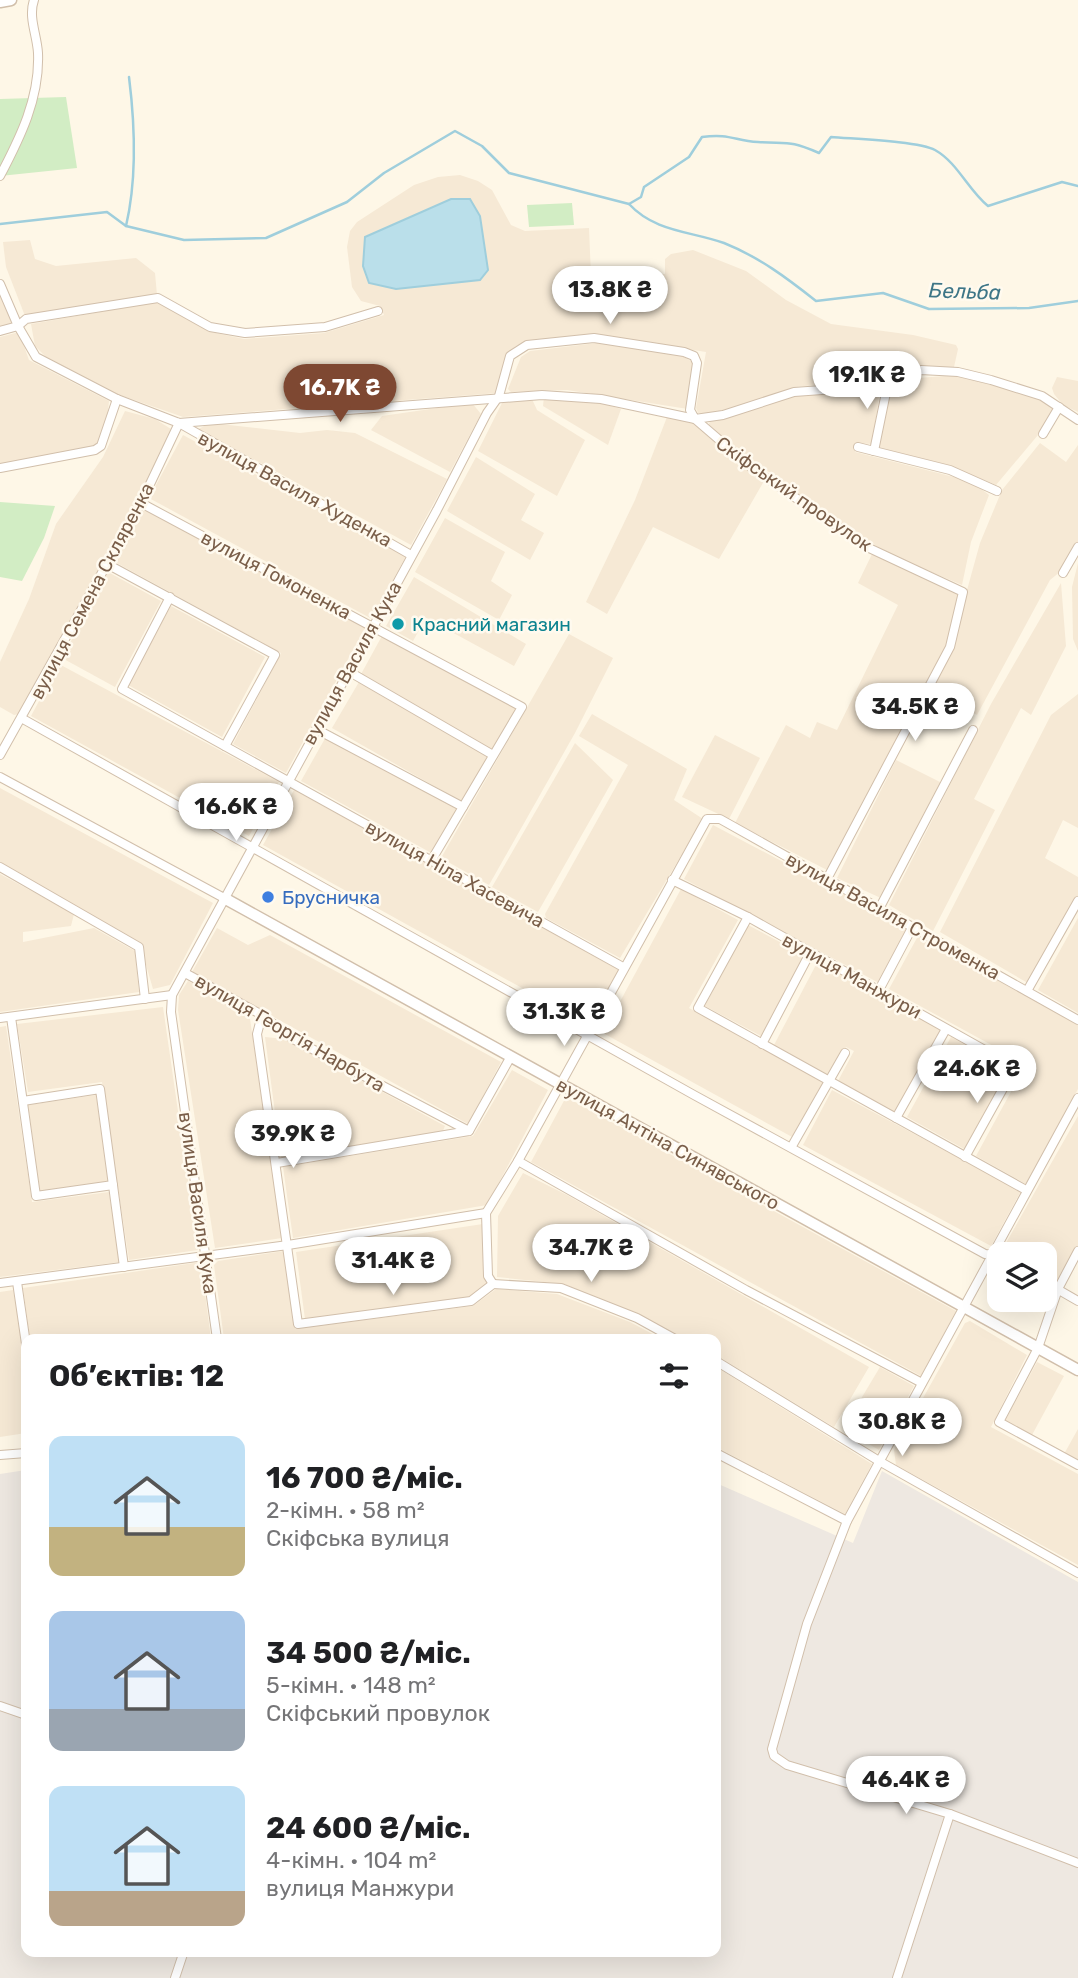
<!DOCTYPE html>
<html lang="uk">
<meta charset="utf-8">
<style>
:root{--surface:#fff;--page:#f2f2f2;--text:#202124;--muted:#757577;--accent:#7e4832}
body{margin:0;font-family:Rubik,sans-serif;background:var(--page);color:var(--text);height:100vh;display:flex;flex-direction:column;font-size:26px;white-space:nowrap}
*{box-sizing:border-box;margin:0}
p{font-size:23px;color:var(--muted)}
.icon{flex:none;width:38px;height:38px;fill:none;stroke:currentColor;stroke-width:2;stroke-linecap:round;stroke-linejoin:round}
.map{position:relative;flex:1;overflow:hidden}
.drawer{position:absolute;left:21px;top:1334px;width:700px;height:623px;display:flex;flex-direction:column;background:var(--surface);border-radius:14px;box-shadow:0 7px 28px #0002}
.drawer>*{flex:none}
.buttons{position:absolute;left:987px;top:1242px;display:grid;gap:14px}
.buttons a{display:grid;place-items:center;width:70px;height:70px;border-radius:14px;background:var(--surface);box-shadow:0 7px 28px #0002;font-size:35px}
.price{position:absolute;translate:-50% -60px;padding:0 16px;border-radius:24px;background:#fff;color:#222;font-size:23px;line-height:46px;filter:drop-shadow(0 2px 4px #0008)}
.price::after{content:'';position:absolute;left:50%;top:42px;width:21px;height:16px;margin-left:-10px;background:inherit;clip-path:polygon(0 0,100% 0,50% 100%)}
.price.on{background:var(--accent);color:#fff}
ul{padding:0;list-style:none}
li{display:flex;align-items:center;gap:21px;height:175px;padding:0 28px}
li span{display:grid;place-items:center;flex:none;width:196px;height:140px;border-radius:14px;color:#555}
li>.icon{margin-inline-start:auto}
span .icon{width:84px;height:84px;fill:#fffc;stroke-width:1}
li b{font-size:30px}
h2{display:flex;justify-content:space-between;align-items:center;height:84px;padding:0 28px;font-size:30px}
.map>svg:first-child{display:block}
.residential{fill:#f6e9d5}
.industrial{fill:#eee8e1}
.green{fill:#d2edc4}
.water{fill:#badfea;stroke:#9fcedc;stroke-width:2}
.lines{fill:none;stroke-linecap:round;stroke-linejoin:round}
.stream{stroke:#9fcedc;stroke-width:2.5}
.minor-casing{stroke:#d1bfab;stroke-width:10}
.tertiary-casing{stroke:#d1bfab;stroke-width:13}
.minor{stroke:#fff;stroke-width:8}
.tertiary{stroke:#fff;stroke-width:10}
.culture-dot{fill:#0f9aa8;stroke:#fffaef;stroke-width:2.5}
.shop-dot{fill:#3f7fe0;stroke:#fffaef;stroke-width:2.5}
.labels{text-anchor:middle;dominant-baseline:central;stroke-width:5;stroke-linejoin:round;paint-order:stroke}
.street-label{font-size:19px;fill:#7a5e49;stroke:#fffaef}
.culture-label{font-size:19px;fill:#0d838f;stroke:#fffaef;text-anchor:start}
.shop-label{font-size:19px;fill:#366cbe;stroke:#fffaef;text-anchor:start}
.water-label{font-size:21px;font-style:italic;fill:#3e7687;stroke:#fffaef}
</style>
<div class="map">
<svg width="1078" height="1978" viewBox="0 0 1078 1978">
<rect width="100%" height="100%" fill="#fef7e7"/>
<g class="residential">
<path d="M460,175L478,181L492,190L511,225L525,231L589,228L591,276L665,274V259L671,254L693,250L746,271L786,300L831,324L913,335L956,345L958,349L954,367H919L874,379L795,387L721,413H698L696,408L706,352L599,335L537,341L516,346L506,355L498,393L183,417L117,394L46,357L35,346L31,324L157,302L176,309L216,333L244,339L324,333L384,315L380,306L361,301L352,287L347,247L350,231L357,222L414,185L438,177Z"/>
<path d="M30,240L35,259L56,266L136,258L155,273L157,295L25,316L6,267L3,242Z"/>
<path d="M0,288L16,325L0,329Z"/>
<path d="M19,332L29,360L109,401L105,439L99,446L0,466V337Z"/>
<path d="M597,343L682,356L691,361L696,369L688,409L567,390L511,392L508,389L521,357L530,351Z"/>
<path d="M957,375L1039,399L1053,409L1038,435L996,485L952,467L879,448L893,380Z"/>
<path d="M1057,377L1078,381V412L1063,405L1054,394L1052,388Z"/>
<path d="M880,391L872,444L856,443L855,452L954,477L976,485L989,495L971,542L962,585L889,554L825,513L707,427L711,420L794,396Z"/>
<path d="M505,397L532,399L537,410L585,440L557,496L478,451Z"/>
<path d="M544,397L601,403L621,409L608,445L543,406Z"/>
<path d="M472,403L481,414L450,472L371,430L382,416Z"/>
<path d="M125,411L155,419L171,429L137,502L19,714L14,715L0,707V662L29,599L56,524L103,457Z"/>
<path d="M667,417L693,423L764,481L719,559L653,527L607,614L586,602L635,500Z"/>
<path d="M211,423L300,433L327,430L355,433L447,479L411,545L198,429Z"/>
<path d="M183,435L406,556L372,619L149,498Z"/>
<path d="M1040,443L1066,462L1078,445V546L1066,567L1050,580L977,715L931,691L951,648L980,543L1002,490Z"/>
<path d="M476,457L535,494L521,520L544,533L530,560L447,511Z"/>
<path d="M144,508L365,628L286,773L233,744L281,653L115,562Z"/>
<path d="M445,518L505,552L491,581L512,595L499,620L415,572Z"/>
<path d="M872,554L959,595L946,646L831,872L735,823L786,725L810,738L817,722L837,730L898,605L858,583Z"/>
<path d="M1078,563V651L1073,639L1072,587Z"/>
<path d="M108,572L161,601L115,687L62,658Z"/>
<path d="M414,577L526,644L514,666L426,618L413,641L386,626Z"/>
<path d="M1061,583L1066,646L1031,715L1021,708L974,799L995,810L933,931L889,905L991,704Z"/>
<path d="M171,606L265,657L222,737L128,685Z"/>
<path d="M383,634L518,710L494,752L360,676Z"/>
<path d="M569,634L613,658L575,733L489,885L441,858Z"/>
<path d="M59,664L279,782L249,836L31,716Z"/>
<path d="M359,682L491,756L464,803L332,728Z"/>
<path d="M1078,694V828L1063,820L1045,858L1078,877V902L1033,986L940,932L1051,715Z"/>
<path d="M592,714L687,769L674,800L703,819L620,958L546,918L545,914L628,765L579,736Z"/>
<path d="M327,735L460,809L435,855L301,781Z"/>
<path d="M715,735L760,758L729,819L682,797Z"/>
<path d="M575,743L613,780L538,912L492,887Z"/>
<path d="M896,760L942,783L883,899L837,878Z"/>
<path d="M0,788L213,903L170,985L153,989L140,944L0,864Z"/>
<path d="M294,790L619,970L589,1025L263,845Z"/>
<path d="M713,825L910,929L881,984L684,879Z"/>
<path d="M0,874L74,914L71,926L23,932V942L94,928L135,951L139,992L0,1012Z"/>
<path d="M681,889L738,920L689,1008L825,1083L794,1138L603,1033Z"/>
<path d="M1078,918V1013L1038,990Z"/>
<path d="M748,925L806,956L763,1037L705,1006Z"/>
<path d="M217,928L248,945L270,935L501,1062L468,1124L192,972Z"/>
<path d="M918,936L1078,1025V1089L1026,1184L976,1156L1026,1064L889,989Z"/>
<path d="M818,961L943,1030L896,1114L838,1081L854,1051L846,1047L830,1076L774,1045Z"/>
<path d="M188,981L249,1012L282,1238L215,1248L178,1010L179,995Z"/>
<path d="M163,1007L198,1250L129,1260L102,1082L28,1092L17,1024Z"/>
<path d="M6,1026L32,1202L109,1192L120,1262L0,1277V1027Z"/>
<path d="M265,1037L285,1039L445,1126L442,1133L281,1158Z"/>
<path d="M951,1037L1010,1069L966,1150L907,1117Z"/>
<path d="M512,1070L548,1090L487,1205L293,1238L283,1167L473,1136Z"/>
<path d="M832,1090L1021,1191L991,1246L803,1145Z"/>
<path d="M96,1095L108,1182L40,1192L28,1105Z"/>
<path d="M566,1097L956,1311L921,1376L531,1162Z"/>
<path d="M1078,1116V1249L1061,1283L1045,1274V1255H1010L1002,1250Z"/>
<path d="M523,1173L567,1195L869,1367L834,1427L716,1355V1339H685L639,1315L564,1284L497,1277L498,1216Z"/>
<path d="M483,1224L488,1284L471,1298L305,1319L296,1252Z"/>
<path d="M284,1251L295,1329L473,1306L496,1289L557,1294L630,1322L662,1339H224L214,1265L218,1261Z"/>
<path d="M201,1262L211,1339H140L139,1335L115,1339H30L23,1288Z"/>
<path d="M13,1290L26,1360V1433L0,1437V1292Z"/>
<path d="M970,1321L1027,1355L991,1427L1078,1474V1565L896,1465L894,1450L965,1323Z"/>
<path d="M1037,1362L1064,1376L1032,1435L1005,1421Z"/>
<path d="M716,1367L872,1464L845,1514L716,1447Z"/>
<path d="M880,1367L914,1386L879,1450L843,1429Z"/>
<path d="M1078,1429V1461L1064,1454Z"/>
</g>
<path class="industrial" d="M26,1470V1951H716V1483L853,1543L882,1471L1078,1582V1978H0V1474Z"/>
<g class="green">
<path d="M66,97L77,168L0,176V99Z"/>
<path d="M572,203L574,225L529,227L527,205Z"/>
<path d="M0,502L55,506L44,538L22,581L0,577Z"/>
</g>
<path class="water" d="M451,199H470L480,216L488,270L480,280L396,289L369,283L363,266L365,237Z"/>
<g class="lines">
<g class="stream">
<path d="M629,204C655,232 690,231 724,243C759,257 787,278 816,301L883,293L929,309L1029,308L1078,301"/>
<path d="M0,224L107,212L126,226L184,240L266,238L347,202L384,173L455,131L482,146L509,173L629,204L641,197L644,187L689,157L702,137C730,133 735,141 758,142C789,144 789,140 819,153L831,137C853,139 919,141 935,150C958,163 968,190 988,206L1062,182L1078,186"/>
<path d="M126,226C137,179 135,125 129,77"/>
</g>
<g class="minor-casing">
<g id="minor">
<path d="M0,176C20,138 40,98 38,53C37,35 28,17 34,0"/>
<path d="M0,284L18,326L36,357L117,399L179,423L542,395L601,399L695,419L752,468L869,548L963,592L950,647L827,879"/>
<path d="M0,331L18,326L26,319L158,298L210,327L245,333L325,327L378,311"/>
<path d="M179,423L411,555"/>
<path d="M1043,434L1059,407"/>
<path d="M858,447L950,470L997,491"/>
<path d="M874,451L889,378"/>
<path d="M0,468L95,450L101,446L117,399"/>
<path d="M141,503L522,707L431,861"/>
<path d="M107,564L275,655L225,746"/>
<path d="M1063,573L1078,547"/>
<path d="M170,597L122,689L623,967"/>
<path d="M348,671L493,755"/>
<path d="M23,719L694,1095L985,1254L999,1255"/>
<path d="M316,729L463,807"/>
<path d="M0,755L141,503L179,423"/>
<path d="M0,777L224,898"/>
<path d="M0,867L139,947L145,999"/>
<path d="M672,880L748,917L1015,1067L965,1157"/>
<path d="M879,909L973,730"/>
<path d="M748,917L698,1008L1026,1190"/>
<path d="M185,973L262,1015L293,1039L469,1131"/>
<path d="M879,990L913,926"/>
<path d="M1027,991L1078,901"/>
<path d="M262,1015L257,1034L298,1324L471,1301L493,1284"/>
<path d="M11,1017L36,1196L113,1185"/>
<path d="M0,1018L172,995"/>
<path d="M762,1044L810,953"/>
<path d="M1078,1098L847,1521L807,1624L772,1749L774,1756L787,1765L950,1814L1078,1863"/>
<path d="M23,1101L100,1089L124,1267"/>
<path d="M896,1118L946,1029"/>
<path d="M792,1146L845,1053"/>
<path d="M518,1161L746,1290L922,1383"/>
<path d="M277,1163L469,1131L510,1058"/>
<path d="M1078,1251L1058,1289L1038,1348L999,1422L1078,1465"/>
<path d="M17,1282L26,1344"/>
<path d="M1045,1282L1078,1301"/>
<path d="M0,1283L288,1245L486,1213"/>
<path d="M493,1284L488,1276L486,1213L518,1161L707,819H720L1078,1020"/>
<path d="M493,1284L561,1288L637,1318L675,1339"/>
<path d="M217,1339L171,1012L172,995L437,510L487,413L499,396L510,356L527,345L594,338L684,352L694,356L697,363L690,410L695,419L723,415L794,392L864,387L921,370L958,372L991,380L1042,396L1078,420"/>
<path d="M716,1361L879,1461L1078,1573"/>
<path d="M716,1453L847,1521"/>
<path d="M0,1455L26,1453"/>
<path d="M0,1706L26,1715"/>
<path d="M175,1978L184,1951"/>
<path d="M897,1978L950,1814"/>
</g>
</g>
<g class="tertiary-casing">
<g id="tertiary">
<path d="M0,2L11,0"/>
<path d="M224,898L1078,1370"/>
</g>
</g>
<use href="#minor" class="minor"/>
<use href="#tertiary" class="tertiary"/>
</g>
<circle class="culture-dot" cx="398" cy="624" r="7"/>
<circle class="shop-dot" cx="268" cy="897" r="7"/>
<g class="labels">
<g class="street-label">
<text transform="translate(295 489) rotate(29)">вулиця Василя Худенка</text>
<text transform="translate(794 494) rotate(35)">Скіфський провулок</text>
<text transform="translate(276 575) rotate(28)">вулиця Гомоненка</text>
<text transform="translate(92 591) rotate(-62)">вулиця Семена Скляренка</text>
<text transform="translate(352 663) rotate(-61)">вулиця Василя Кука</text>
<text transform="translate(455 874) rotate(29)">вулиця Ніла Хасевича</text>
<text transform="translate(893 916) rotate(29)">вулиця Василя Строменка</text>
<text transform="translate(852 976) rotate(29)">вулиця Манжури</text>
<text transform="translate(290 1033) rotate(30)">вулиця Георгія Нарбута</text>
<text transform="translate(668 1144) rotate(29)">вулиця Антіна Синявського</text>
<text transform="translate(198 1203) rotate(82)">вулиця Василя Кука</text>
</g>
<g class="culture-label">
<text x="412" y="624">Красний магазин</text>
</g>
<g class="shop-label">
<text x="282" y="897">Брусничка</text>
</g>
<g class="water-label">
<text transform="translate(965 291) rotate(2)">Бельба</text>
</g>
</g>
</svg>
<div class="buttons">
<a><svg class="icon" aria-label="layers" viewBox="0 0 24 24"><path d="M12 4l9 5-9 5-9-5zM3 14l9 5 9-5"/></svg></a>
</div>
<b class="price" style="left:610px;top:326px">13.8K ₴</b>
<b class="price" style="left:867px;top:411px">19.1K ₴</b>
<b class="price on" style="left:340px;top:424px">16.7K ₴</b>
<b class="price" style="left:915px;top:743px">34.5K ₴</b>
<b class="price" style="left:236px;top:843px">16.6K ₴</b>
<b class="price" style="left:564px;top:1048px">31.3K ₴</b>
<b class="price" style="left:977px;top:1105px">24.6K ₴</b>
<b class="price" style="left:293px;top:1170px">39.9K ₴</b>
<b class="price" style="left:591px;top:1284px">34.7K ₴</b>
<b class="price" style="left:393px;top:1297px">31.4K ₴</b>
<b class="price" style="left:902px;top:1458px">30.8K ₴</b>
<b class="price" style="left:906px;top:1816px">46.4K ₴</b>
<section class="drawer">
<h2>Об’єктів: 12<svg class="icon" aria-label="filters" viewBox="0 0 24 24"><path d="M4 7h16M4 17h16"/><circle cx="9" cy="7" r="2"/><circle cx="15" cy="17" r="2"/></svg></h2>
<ul>
<li><span style="background:linear-gradient(#bfe0f5 65%,#c2b280 0)"><svg class="icon" aria-label="home" viewBox="0 0 24 24"><path d="M3 11l9-7 9 7M6 9v11h12V9"/></svg></span><div><b>16 700 ₴/міс.</b><p>2-кімн. · 58 m²</p><p>Скіфська вулиця</p></div></li>
<li><span style="background:linear-gradient(#a9c7e8 70%,#9aa5b1 0)"><svg class="icon" aria-label="home" viewBox="0 0 24 24"><path d="M3 11l9-7 9 7M6 9v11h12V9"/></svg></span><div><b>34 500 ₴/міс.</b><p>5-кімн. · 148 m²</p><p>Скіфський провулок</p></div></li>
<li><span style="background:linear-gradient(#bfe0f5 75%,#b9a48a 0)"><svg class="icon" aria-label="home" viewBox="0 0 24 24"><path d="M3 11l9-7 9 7M6 9v11h12V9"/></svg></span><div><b>24 600 ₴/міс.</b><p>4-кімн. · 104 m²</p><p>вулиця Манжури</p></div></li>
</ul>
</section>
</div>
